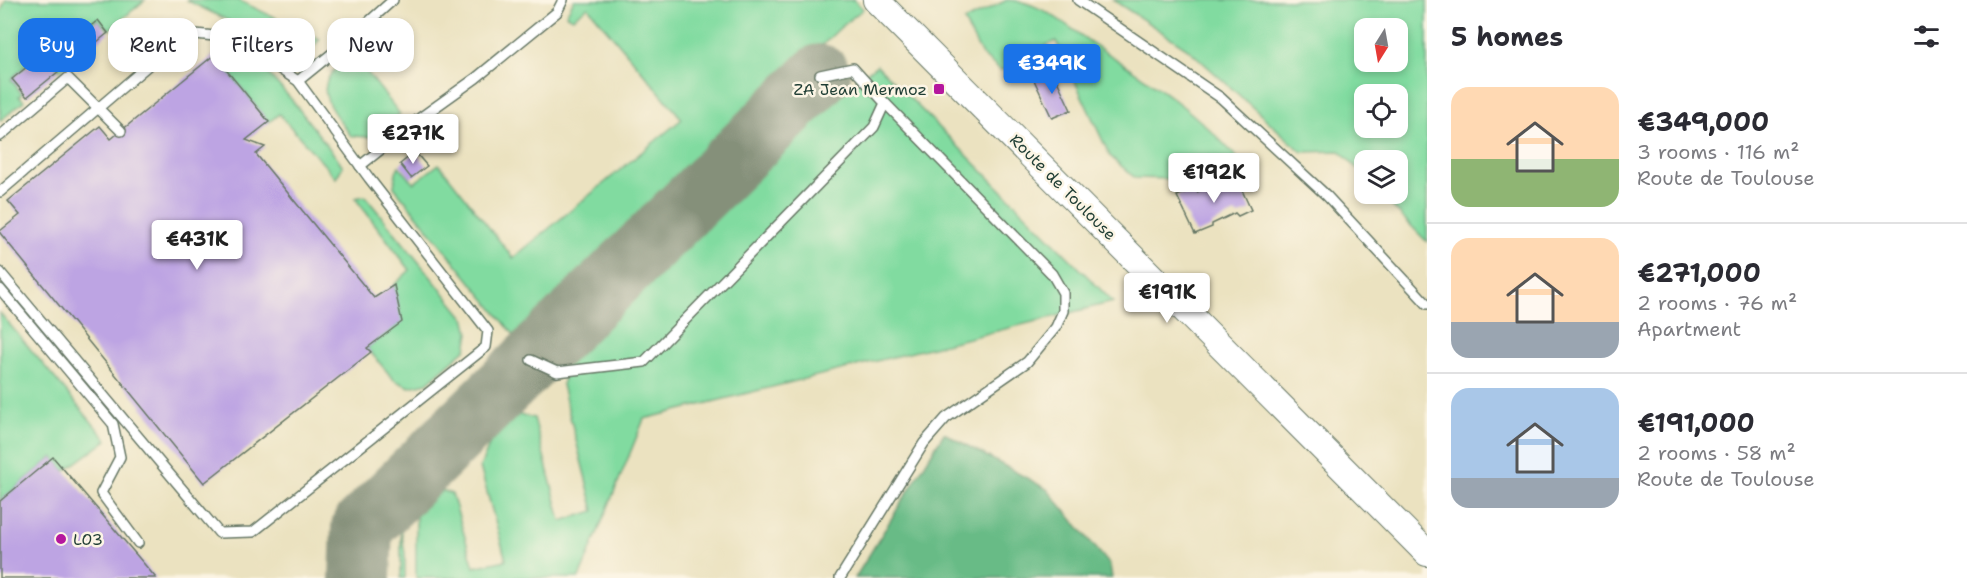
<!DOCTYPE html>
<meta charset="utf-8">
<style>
:root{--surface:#fff;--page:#f7f7f7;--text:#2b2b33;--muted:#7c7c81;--line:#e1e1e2;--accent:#1a73e8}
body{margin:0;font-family:"Shantell Sans",sans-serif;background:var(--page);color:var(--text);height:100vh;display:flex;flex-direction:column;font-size:22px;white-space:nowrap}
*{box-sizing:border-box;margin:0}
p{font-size:20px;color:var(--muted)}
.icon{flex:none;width:33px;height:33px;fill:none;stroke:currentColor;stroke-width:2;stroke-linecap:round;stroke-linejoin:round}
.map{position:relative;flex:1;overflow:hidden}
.side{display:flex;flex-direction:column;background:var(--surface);width:540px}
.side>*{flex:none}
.banner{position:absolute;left:18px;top:18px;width:570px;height:54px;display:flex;gap:12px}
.needle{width:39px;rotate:191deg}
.controls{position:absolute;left:1354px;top:18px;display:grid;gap:12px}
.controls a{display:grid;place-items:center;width:54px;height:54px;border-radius:12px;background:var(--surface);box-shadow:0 3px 9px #0003;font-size:30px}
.price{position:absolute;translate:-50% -51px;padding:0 14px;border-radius:6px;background:#fff;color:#222;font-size:20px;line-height:39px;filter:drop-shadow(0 2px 3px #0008)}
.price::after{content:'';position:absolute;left:50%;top:36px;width:18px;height:14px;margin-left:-9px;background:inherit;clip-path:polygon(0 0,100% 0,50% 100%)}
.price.selected{background:var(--accent);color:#fff}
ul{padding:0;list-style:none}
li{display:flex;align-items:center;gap:18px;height:150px;padding:0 24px}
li+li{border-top:2px solid var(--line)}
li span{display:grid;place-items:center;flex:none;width:168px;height:120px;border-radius:18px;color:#555}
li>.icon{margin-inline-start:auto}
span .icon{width:72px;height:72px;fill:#fffc;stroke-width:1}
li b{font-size:26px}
h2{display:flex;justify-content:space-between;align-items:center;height:72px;padding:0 24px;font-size:26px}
.chip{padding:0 21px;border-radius:18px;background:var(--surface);box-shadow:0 3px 9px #0003;font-size:21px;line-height:54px}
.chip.selected{background:var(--accent);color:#fff}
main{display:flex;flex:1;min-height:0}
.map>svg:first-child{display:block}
.green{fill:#81dba0;stroke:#508c6a;stroke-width:1.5;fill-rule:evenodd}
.forest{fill:#68bb86;stroke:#447c5d;stroke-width:1.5}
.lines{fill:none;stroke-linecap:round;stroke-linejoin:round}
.taxiway{stroke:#85907a;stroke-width:62}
.building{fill:#bda4e3}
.service-casing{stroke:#667765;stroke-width:12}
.secondary-casing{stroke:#667765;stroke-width:28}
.service{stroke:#fff;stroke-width:9}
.secondary{stroke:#fff;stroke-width:26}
.poi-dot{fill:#b5179e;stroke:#fcf5e5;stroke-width:2}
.labels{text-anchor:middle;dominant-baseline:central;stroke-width:5;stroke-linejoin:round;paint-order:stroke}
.poi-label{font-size:16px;fill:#1f3d34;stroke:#fcf5e5;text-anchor:end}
.street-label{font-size:16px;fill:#1f3d34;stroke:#fcf5e5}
</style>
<main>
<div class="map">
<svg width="1427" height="578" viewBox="0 0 1427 578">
<rect width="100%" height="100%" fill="#fcf5e5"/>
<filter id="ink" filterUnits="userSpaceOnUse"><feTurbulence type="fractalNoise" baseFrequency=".0167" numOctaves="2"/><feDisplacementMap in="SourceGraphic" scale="12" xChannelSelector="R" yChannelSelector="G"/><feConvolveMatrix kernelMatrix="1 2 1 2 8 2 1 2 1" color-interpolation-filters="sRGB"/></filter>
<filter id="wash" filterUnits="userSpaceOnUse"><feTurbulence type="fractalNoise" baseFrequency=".008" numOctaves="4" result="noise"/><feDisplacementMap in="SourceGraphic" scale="24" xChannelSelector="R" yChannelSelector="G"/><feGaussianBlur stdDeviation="1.35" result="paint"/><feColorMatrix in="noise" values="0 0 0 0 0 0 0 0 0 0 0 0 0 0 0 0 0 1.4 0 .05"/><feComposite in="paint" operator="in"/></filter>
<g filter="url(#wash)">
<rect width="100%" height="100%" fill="#ebe2c0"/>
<g class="green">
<path d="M6,0H145L109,30L97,19L57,52L66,65L60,70L42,51L11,79L22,94L19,96L24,101L0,121V13Z"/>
<path d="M186,0H238L320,39L310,51L293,52Z"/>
<path d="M574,0H854L863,9L841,27L518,340L394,187L396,172L399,166L414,183L439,164L513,258L682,119L588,7L573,18L566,15Z"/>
<path d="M1007,0C1038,0 1067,26 1092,43C1120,62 1149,80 1176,101C1200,119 1222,141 1243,164L1173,179L1135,178L1110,156L1056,41L1049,44L1021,66L1000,70L982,55L964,21Z"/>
<path d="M1113,0H1427V242L1380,194H1398V160H1365V177L1340,151L1302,152L1188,49ZM1365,28H1398V62H1365ZM1365,94H1398V128H1365Z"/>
<path d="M224,49L265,70L292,100L343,166L336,178L279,114L269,122L214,55Z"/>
<path d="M353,54L400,114L370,137L351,136C340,120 316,97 329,77C334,68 346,61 353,54Z"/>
<path d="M877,65L1113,302L644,419L579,578H416V516L441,490L452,494L474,567L506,560L480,467L492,438L514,414L534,418L561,521L594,511L562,385L569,360L819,108Z"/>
<path d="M365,196L466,320L469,333L466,349L427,383L409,387L394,380L367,348L401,322L394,285L410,270L355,198Z"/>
<path d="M0,313L107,440L65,471L53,457L0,501Z"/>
<path d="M401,528L405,554V578H401Z"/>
</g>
<path class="forest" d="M944,433L1047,489L1110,565L1112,578H855Z"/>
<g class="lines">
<path class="taxiway" d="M360,578L362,527L820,75"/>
</g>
<g id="blocks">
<g class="building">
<path d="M98,20L108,33L70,64L60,51Z"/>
<path d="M44,53L59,71L27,97L12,79Z"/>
<path d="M214,55L269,122L246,140L265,147L256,154L374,298L394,285L402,322L367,348L371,352L204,483L0,233V231L20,215L8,201L100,126L111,139Z"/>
<path d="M1053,72L1071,110L1052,118L1034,80Z"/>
<path d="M415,152L427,166L411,178L400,164Z"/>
<path d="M1235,175L1251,210L1238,216L1235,213L1212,224V227L1195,234L1177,196L1195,188L1197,192Z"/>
<path d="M53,457L65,471L156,578H0V501Z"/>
</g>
</g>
</g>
<g filter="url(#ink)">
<use href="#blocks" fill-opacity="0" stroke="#667765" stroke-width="1.5"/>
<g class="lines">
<g class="service-casing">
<g id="service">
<path d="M1078,0L1221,98L1327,196L1427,304"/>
<path d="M298,81L345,43L393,0"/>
<path d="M0,136L68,78L121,131"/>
<path d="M360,166L420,118L476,78L557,12L563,0"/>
<path d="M0,192L186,33L233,38L298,81L369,178L488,331L486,347L253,532L219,533L0,272"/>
<path d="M0,289L113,424L120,457L101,493L138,543"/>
<path d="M531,360L557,372L644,362L874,127L885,103L853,68L820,75"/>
<path d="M840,578L924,443L946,418L1027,362L1056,327L1063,311V293L1052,274L885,103"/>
</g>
</g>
<g class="secondary-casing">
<path id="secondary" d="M876,0L1427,553"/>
</g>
<use href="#service" class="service"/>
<use href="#secondary" class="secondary"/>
</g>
</g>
<g class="poi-dot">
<rect x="933" y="83" width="12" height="12" rx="3"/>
<circle cx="61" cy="539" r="6"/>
</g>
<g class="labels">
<g class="poi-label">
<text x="927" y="89">ZA Jean Mermoz</text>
<text x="73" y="539" text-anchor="start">L03</text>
</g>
<g class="street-label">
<text transform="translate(1063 187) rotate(45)">Route de Toulouse</text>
</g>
</g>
</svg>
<div class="controls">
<a><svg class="needle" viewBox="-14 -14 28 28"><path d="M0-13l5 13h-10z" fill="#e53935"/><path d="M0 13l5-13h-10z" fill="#7c7c81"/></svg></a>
<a><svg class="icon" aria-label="locate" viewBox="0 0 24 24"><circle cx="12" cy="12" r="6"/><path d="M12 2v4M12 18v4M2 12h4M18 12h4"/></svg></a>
<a><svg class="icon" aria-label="layers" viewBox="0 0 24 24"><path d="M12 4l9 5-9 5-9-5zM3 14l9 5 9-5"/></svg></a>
</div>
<b class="price selected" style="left:1052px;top:95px">€349K</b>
<b class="price" style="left:413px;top:165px">€271K</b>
<b class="price" style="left:1214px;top:204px">€192K</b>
<b class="price" style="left:197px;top:271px">€431K</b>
<b class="price" style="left:1167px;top:324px">€191K</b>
<div class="banner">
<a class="chip selected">Buy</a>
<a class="chip">Rent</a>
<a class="chip">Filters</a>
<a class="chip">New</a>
</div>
</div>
<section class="side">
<h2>5 homes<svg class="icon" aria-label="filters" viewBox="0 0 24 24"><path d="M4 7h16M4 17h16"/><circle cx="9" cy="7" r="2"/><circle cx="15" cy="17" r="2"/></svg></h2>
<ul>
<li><span style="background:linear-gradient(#ffd9b3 60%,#8fb573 0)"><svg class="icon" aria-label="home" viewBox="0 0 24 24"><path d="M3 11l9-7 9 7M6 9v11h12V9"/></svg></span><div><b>€349,000</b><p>3 rooms · 116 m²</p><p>Route de Toulouse</p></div></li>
<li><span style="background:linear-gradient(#ffd9b3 70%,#9aa5b1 0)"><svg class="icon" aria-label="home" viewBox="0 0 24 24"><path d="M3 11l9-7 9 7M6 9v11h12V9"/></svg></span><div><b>€271,000</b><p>2 rooms · 76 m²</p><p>Apartment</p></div></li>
<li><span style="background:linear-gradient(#a9c7e8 75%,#9aa5b1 0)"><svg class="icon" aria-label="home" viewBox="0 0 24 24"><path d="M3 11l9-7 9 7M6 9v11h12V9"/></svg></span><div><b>€191,000</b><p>2 rooms · 58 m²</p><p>Route de Toulouse</p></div></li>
</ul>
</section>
</main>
